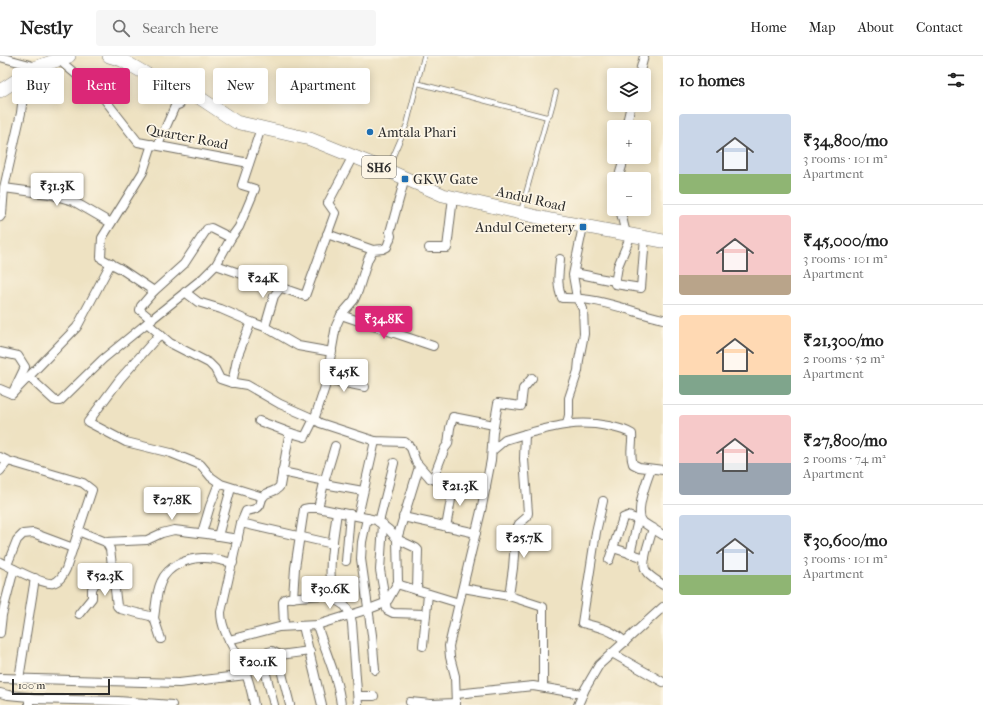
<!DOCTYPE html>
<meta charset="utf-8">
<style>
:root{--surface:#fff;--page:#f6f6f6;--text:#222;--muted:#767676;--line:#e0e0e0;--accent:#db2777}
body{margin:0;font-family:"IM FELL French Canon",serif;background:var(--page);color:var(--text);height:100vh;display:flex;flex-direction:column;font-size:15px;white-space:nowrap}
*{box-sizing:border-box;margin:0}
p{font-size:13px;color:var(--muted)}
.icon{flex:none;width:22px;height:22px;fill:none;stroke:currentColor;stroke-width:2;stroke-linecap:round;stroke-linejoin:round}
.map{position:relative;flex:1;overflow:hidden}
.details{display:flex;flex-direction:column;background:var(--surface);width:320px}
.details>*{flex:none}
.top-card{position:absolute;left:12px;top:12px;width:380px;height:36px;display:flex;gap:8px}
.buttons{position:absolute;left:607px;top:12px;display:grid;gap:8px}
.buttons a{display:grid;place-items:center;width:44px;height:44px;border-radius:4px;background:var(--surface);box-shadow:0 2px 10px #0003;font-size:20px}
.scale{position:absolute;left:12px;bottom:10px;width:98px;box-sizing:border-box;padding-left:4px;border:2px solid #2b2b2b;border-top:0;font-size:11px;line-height:14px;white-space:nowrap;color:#2b2b2b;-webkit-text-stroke:3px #fcf5e5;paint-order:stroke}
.price{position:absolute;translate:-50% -34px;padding:0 9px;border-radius:4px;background:#fff;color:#222;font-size:13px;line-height:26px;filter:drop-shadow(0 1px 2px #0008)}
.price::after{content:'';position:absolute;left:50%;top:24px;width:12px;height:9px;margin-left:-6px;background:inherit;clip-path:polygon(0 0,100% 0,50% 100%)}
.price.selected{background:var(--accent);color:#fff}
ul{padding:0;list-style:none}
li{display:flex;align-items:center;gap:12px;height:100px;padding:0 16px}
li+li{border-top:1px solid var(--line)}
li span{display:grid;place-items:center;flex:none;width:112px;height:80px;border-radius:4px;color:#555}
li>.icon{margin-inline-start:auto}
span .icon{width:48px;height:48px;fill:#fffc;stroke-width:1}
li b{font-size:17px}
h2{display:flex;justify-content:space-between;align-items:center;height:48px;padding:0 16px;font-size:17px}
.tag{padding:0 14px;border-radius:4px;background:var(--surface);box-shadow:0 2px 10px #0003;font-size:14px;line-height:36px}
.tag.selected{background:var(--accent);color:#fff}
header{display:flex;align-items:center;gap:24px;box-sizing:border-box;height:56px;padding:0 20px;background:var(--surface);border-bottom:1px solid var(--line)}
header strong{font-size:19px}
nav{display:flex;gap:22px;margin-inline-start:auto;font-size:14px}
.search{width:280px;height:36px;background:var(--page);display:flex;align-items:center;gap:10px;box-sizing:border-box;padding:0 14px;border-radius:4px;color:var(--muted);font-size:15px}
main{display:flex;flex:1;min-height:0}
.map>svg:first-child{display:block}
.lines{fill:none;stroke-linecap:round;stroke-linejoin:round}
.lane-casing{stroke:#6f6b60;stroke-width:5.5}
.street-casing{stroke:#6f6b60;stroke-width:10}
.primary-casing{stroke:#6f6b60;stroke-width:14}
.lane{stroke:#fff;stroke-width:4}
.street{stroke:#fff;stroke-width:8}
.primary{stroke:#fff;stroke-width:13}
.poi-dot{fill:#1f6fb2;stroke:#fcf5e5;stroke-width:1.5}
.labels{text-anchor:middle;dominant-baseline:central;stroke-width:3.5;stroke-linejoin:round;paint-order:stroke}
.shield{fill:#fcf5e5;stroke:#6a6863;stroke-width:1}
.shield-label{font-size:13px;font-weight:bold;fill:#2b2b2b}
.poi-label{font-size:14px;fill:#2b2b2b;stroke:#fcf5e5;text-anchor:start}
.street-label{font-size:14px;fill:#2b2b2b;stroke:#fcf5e5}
</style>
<header>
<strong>Nestly</strong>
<div class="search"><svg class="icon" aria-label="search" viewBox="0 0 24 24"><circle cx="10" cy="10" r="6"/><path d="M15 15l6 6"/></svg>Search here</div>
<nav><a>Home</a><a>Map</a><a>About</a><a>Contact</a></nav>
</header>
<main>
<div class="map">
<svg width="663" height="649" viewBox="0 0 663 649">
<rect width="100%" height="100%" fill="#fcf5e5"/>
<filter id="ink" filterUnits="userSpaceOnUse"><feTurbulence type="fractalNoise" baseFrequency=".025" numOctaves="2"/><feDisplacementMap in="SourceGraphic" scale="8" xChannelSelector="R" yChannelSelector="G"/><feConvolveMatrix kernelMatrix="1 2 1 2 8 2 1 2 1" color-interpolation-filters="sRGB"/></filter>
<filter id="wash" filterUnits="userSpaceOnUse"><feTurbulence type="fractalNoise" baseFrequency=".012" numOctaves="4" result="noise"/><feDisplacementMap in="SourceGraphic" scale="16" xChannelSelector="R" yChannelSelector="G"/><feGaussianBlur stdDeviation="0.9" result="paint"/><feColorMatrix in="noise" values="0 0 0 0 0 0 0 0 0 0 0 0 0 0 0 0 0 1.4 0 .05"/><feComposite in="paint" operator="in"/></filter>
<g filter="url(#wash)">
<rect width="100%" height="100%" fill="#eee2c2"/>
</g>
<g filter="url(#ink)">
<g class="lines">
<g class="lane-casing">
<g id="lane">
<path d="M417,27L547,61"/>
<path d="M388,112L407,68L424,0"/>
<path d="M521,155L547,61L550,58L556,36"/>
</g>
</g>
<g class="street-casing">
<g id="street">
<path d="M0,1L37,11L24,31L21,57L4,132L2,158L0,161"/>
<path d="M59,4L102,40L138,86L249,107"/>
<path d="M639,19L644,0"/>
<path d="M626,71L631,49"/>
<path d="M261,72L242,129L255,133L239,171L231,182L216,209L305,240L335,157L328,147L353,100"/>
<path d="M158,89L175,50L180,48L186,35"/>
<path d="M618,123L622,110L623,101"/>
<path d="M4,132L49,138L73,145L111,167"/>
<path d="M620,153L626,178"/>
<path d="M327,178L373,194"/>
<path d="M631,179L618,210L615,228L641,232L645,181"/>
<path d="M429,192H447L453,141"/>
<path d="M560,203C559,216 556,229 562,242C599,241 628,255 663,263"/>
<path d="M216,209L203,222L147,267L170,287L209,307L215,313L220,323L229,326L247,329L280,348L314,363L320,367L375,385L405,386L411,392L416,406L430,422L440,426L486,432"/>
<path d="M574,217C588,219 601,223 616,225"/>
<path d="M154,235L184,208L207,173L211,172L231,182"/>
<path d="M185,236L198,246L221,253L251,266L238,299L232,327"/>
<path d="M341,259L433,290"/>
<path d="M152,264L140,254L141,250L154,235L121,213L102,203L101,201L102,182L143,116L152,88"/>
<path d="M251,266L265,271L274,240L281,231"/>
<path d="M265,271L298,290L332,296"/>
<path d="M160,278L120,323L88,366L126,386L171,397L201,409L211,421L221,428L263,441"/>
<path d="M0,296L18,300L25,311L12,338L0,333"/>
<path d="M29,321L54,344L57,345H60L103,303L147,267"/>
<path d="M326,323L365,331"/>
<path d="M12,338L77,271L111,207"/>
<path d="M259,365L291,377"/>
<path d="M567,368L569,359V342L578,315L579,304L584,278L583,253L577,242L573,219L583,170"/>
<path d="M525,378C556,370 576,364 608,370C617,372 624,373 632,378C633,388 629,397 633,408L639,411L663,414"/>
<path d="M492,395L505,384L525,378L524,403L528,457L527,461L519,468L516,474L513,512L509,540"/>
<path d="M0,401L8,405L83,427L92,434L66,513C63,519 60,525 53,527C43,529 10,511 0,506"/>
<path d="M651,413C647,424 635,454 642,465C644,468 659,476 663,479"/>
<path d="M0,415L8,405"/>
<path d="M282,416L325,425"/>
<path d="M430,422L434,420L445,392L448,388L450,372L453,361L494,369"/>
<path d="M324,428L363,435"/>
<path d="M603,445L596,476L582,567C599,571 611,573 625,586"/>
<path d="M318,452L325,423L335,390"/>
<path d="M337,456C334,480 326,518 334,540C336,546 340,546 345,550C349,555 351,561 352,567L358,649"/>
<path d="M358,460L375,385"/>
<path d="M403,461L476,477"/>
<path d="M367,462L362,486L361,503L372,579L375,614"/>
<path d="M379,466L394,407"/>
<path d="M241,467L333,488"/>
<path d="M383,468L380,514L387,554L393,557L425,558"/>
<path d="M446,471L454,427"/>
<path d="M653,472C651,481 640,507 646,515C649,521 658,525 663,529"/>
<path d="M78,475L106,486L110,493L117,550L120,553L150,560L154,562L161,583"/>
<path d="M202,477L210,450L219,427"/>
<path d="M218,480L231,432"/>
<path d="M106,486L147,484L162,477L174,474L207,478L238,483"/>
<path d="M613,492L645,502"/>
<path d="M630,498L638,464"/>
<path d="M609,504L623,462L628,460L642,465"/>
<path d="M346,505L350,458"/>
<path d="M7,509L17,484L23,478L33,477L73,492"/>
<path d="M463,532L509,540L543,551V631"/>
<path d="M417,534L418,494L416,492L397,483L419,411"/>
<path d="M293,542L295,512L304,453L309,452H318L376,464L389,474L397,483L398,526L400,529L459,547L449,590L450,601L455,620L456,649"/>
<path d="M459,547L481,455L491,404L493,376L498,347L521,350L523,333L532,322"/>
<path d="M79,558L92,542V533L99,521H113"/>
<path d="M154,562C156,550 156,537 161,526C167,510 189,501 205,502C214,502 224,505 233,507"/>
<path d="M317,569C325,596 338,621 341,649"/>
<path d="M284,570L283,546L285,543L288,542L333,538"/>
<path d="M303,570L322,649"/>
<path d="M0,577L2,559L14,513"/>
<path d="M229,584L279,571L317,569L369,553L385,547L388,544L398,526"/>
<path d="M423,590L428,538"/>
<path d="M612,597L663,626"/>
<path d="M277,598L290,649"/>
<path d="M261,599L274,649"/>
<path d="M243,611L268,596L272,595L280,599L310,595"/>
<path d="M0,622L179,627L246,619"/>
<path d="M19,623L35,522"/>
<path d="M0,637L8,639L29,641V649"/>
<path d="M456,638L533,630L582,638"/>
<path d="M358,640H374"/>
<path d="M29,643L118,645L172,649"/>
<path d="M410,646L431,648L456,647"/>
<path d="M254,649C252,636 248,622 243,610C235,592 221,576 221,556L241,467L246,455C268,452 256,445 266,438C271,435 276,436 280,430L289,380L291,377L305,381L315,361L325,331L336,270L341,259L354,244L358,235L368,203L373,194L383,193L387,191L391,180L390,176L405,122"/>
<path d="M578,649L585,633L599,609L663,551"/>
</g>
</g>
<g class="primary-casing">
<g id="primary">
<path d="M109,0L122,4L155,23L194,38L236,66L310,83L382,112L443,139L551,164L663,185"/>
<path d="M0,35L37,11L69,0"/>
</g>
</g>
<use href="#lane" class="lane"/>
<use href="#street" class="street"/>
<use href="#primary" class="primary"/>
</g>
</g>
<g class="poi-dot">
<circle cx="370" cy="76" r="4"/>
<rect x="401" y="119" width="8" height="8" rx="2"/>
<rect x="579" y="167" width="8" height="8" rx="2"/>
</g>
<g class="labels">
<rect class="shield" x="362" y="100" width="34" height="22" rx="3"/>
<g class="shield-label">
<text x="379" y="111">SH6</text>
</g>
<g class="poi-label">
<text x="378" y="76">Amtala Phari</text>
<text x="413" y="123">GKW Gate</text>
<text x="575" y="171" text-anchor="end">Andul Cemetery</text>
</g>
<g class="street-label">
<text transform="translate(187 81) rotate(11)">Quarter Road</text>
<text transform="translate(531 143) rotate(13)">Andul Road</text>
</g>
</g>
</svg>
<div class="buttons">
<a><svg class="icon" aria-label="layers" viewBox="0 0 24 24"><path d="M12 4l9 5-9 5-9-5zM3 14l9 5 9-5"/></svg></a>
<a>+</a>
<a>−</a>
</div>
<div class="scale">100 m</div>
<b class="price" style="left:57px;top:151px">₹31.3K</b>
<b class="price" style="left:263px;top:243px">₹24K</b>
<b class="price selected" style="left:384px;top:284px">₹34.8K</b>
<b class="price" style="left:344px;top:337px">₹45K</b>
<b class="price" style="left:460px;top:451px">₹21.3K</b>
<b class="price" style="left:172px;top:465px">₹27.8K</b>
<b class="price" style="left:524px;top:503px">₹25.7K</b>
<b class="price" style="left:105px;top:541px">₹52.3K</b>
<b class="price" style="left:330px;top:554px">₹30.6K</b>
<b class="price" style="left:258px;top:627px">₹20.1K</b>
<div class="top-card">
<a class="tag">Buy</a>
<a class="tag selected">Rent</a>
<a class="tag">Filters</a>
<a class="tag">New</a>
<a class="tag">Apartment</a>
</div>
</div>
<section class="details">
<h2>10 homes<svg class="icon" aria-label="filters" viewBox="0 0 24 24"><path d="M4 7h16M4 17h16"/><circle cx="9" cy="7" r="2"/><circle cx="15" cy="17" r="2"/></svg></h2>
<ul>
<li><span style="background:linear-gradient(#c9d6e8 75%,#8fb573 0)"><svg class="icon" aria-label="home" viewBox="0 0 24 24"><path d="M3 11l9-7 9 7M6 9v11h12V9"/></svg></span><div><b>₹34,800/mo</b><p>3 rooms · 101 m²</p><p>Apartment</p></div></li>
<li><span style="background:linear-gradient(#f6c9c9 75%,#b9a48a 0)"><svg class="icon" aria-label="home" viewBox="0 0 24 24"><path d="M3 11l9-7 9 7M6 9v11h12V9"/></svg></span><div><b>₹45,000/mo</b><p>3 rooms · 101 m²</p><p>Apartment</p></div></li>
<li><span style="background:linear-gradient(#ffd9b3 75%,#7fa58c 0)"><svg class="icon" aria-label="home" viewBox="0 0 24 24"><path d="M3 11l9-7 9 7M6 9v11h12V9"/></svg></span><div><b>₹21,300/mo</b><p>2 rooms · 52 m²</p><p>Apartment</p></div></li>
<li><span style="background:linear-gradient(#f6c9c9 60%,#9aa5b1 0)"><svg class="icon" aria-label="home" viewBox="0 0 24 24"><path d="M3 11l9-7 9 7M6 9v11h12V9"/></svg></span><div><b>₹27,800/mo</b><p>2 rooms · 74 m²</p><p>Apartment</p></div></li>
<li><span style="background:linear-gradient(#c9d6e8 75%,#8fb573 0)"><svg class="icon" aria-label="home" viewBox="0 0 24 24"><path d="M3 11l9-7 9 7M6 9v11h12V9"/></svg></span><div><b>₹30,600/mo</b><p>3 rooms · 101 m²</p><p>Apartment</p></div></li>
</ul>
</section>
</main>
